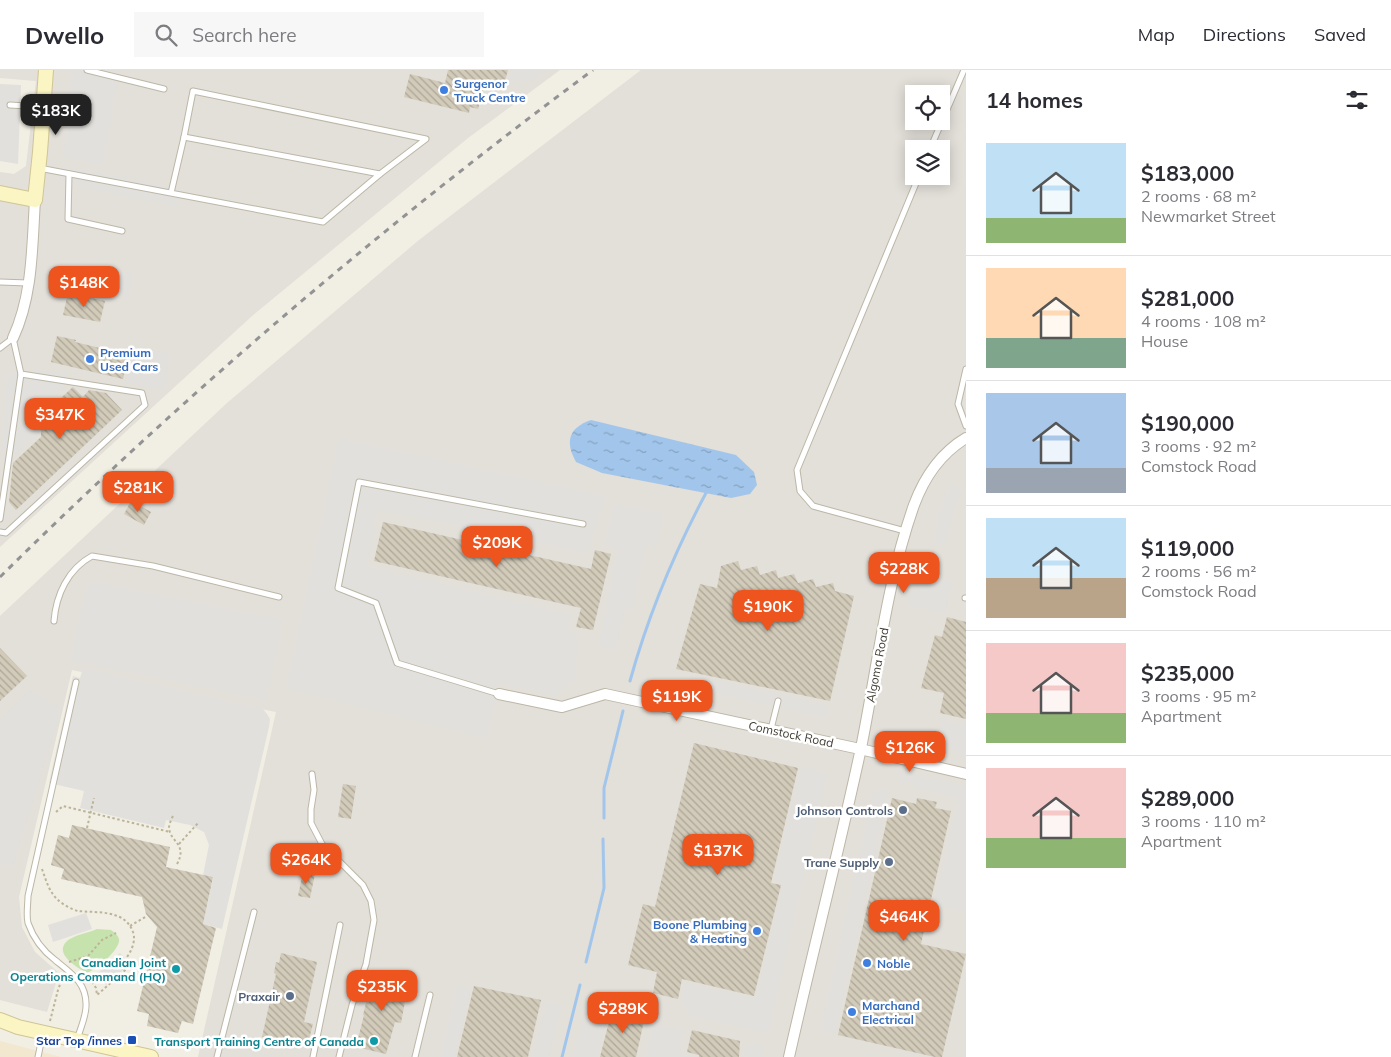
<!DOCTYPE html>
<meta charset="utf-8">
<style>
:root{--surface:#fff;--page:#f7f7f7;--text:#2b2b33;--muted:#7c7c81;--line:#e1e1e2;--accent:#ed541e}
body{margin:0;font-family:Mulish,sans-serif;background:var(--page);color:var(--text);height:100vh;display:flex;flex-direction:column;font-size:19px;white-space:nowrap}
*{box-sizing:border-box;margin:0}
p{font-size:16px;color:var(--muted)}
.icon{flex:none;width:28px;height:28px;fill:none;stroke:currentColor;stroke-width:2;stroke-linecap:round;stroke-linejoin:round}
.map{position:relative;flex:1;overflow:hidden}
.side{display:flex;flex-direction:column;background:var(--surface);width:425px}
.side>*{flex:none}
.tools{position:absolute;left:905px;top:15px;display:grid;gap:10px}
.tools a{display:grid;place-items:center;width:45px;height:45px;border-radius:0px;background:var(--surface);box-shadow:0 2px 12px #0003;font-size:25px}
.price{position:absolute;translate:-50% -42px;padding:0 11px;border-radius:10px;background:var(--accent);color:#fff;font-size:16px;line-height:32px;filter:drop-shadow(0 1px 2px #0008)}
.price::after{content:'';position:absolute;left:50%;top:30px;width:15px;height:11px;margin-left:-8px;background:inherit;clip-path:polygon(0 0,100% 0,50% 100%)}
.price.active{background:#222;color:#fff}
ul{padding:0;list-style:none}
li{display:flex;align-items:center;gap:15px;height:125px;padding:0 20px}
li+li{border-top:1px solid var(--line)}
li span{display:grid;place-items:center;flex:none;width:140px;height:100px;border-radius:0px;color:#555}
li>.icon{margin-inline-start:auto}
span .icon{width:60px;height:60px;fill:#fffc;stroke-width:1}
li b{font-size:21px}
h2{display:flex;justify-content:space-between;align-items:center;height:60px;padding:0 20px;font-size:21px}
header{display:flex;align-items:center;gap:30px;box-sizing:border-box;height:70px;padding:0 25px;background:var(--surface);border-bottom:1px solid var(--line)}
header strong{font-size:24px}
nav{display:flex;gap:28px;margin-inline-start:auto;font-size:18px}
.search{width:350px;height:45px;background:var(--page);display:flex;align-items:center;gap:12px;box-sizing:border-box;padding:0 18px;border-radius:0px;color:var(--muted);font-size:19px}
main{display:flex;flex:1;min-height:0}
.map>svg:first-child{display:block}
.commercial{fill:#f2e7cf}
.industrial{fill:#e3dfd9;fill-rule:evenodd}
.green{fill:#c6e3ae}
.parking{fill:#e2e0dc}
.water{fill:url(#water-ripples)}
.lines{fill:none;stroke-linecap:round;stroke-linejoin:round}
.stream{stroke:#a2c6eb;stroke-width:3}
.building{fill:url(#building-back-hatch)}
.lane-casing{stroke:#bcb7a7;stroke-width:7}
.street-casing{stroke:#bcb7a7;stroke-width:12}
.secondary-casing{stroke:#cfc596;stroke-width:16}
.path{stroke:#bcb499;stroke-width:2;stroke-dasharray:2.5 2.5;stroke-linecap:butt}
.lane{stroke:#fff;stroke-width:5}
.street{stroke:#fff;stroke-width:10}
.secondary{stroke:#fbf4c3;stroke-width:14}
.rail{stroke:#939393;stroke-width:3;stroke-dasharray:6 6;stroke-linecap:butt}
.shop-dot{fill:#3f7fe0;stroke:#fff;stroke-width:2}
.service-dot{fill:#5c6f8a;stroke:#fff;stroke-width:2}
.culture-dot{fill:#0f9aa8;stroke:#fff;stroke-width:2}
.transit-dot{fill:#1a4fb4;stroke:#fff;stroke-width:2}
.labels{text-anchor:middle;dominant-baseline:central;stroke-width:5;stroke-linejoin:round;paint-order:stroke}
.shop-label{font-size:12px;font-weight:bold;fill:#366cbe;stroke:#fff;text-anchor:start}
.street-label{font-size:12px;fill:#423e34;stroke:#fff}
.service-label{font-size:12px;font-weight:bold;fill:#4e5e75;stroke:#fff;text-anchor:end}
.culture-label{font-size:12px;font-weight:bold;fill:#0d838f;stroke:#fff;text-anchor:end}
.transit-label{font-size:12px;font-weight:bold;fill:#164399;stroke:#fff;text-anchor:end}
</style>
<header>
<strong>Dwello</strong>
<div class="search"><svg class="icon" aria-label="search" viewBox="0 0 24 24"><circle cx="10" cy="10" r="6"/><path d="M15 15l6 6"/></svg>Search here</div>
<nav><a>Map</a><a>Directions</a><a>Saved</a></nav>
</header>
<main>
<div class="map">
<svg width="966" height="987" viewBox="0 0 966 987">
<defs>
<pattern id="water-ripples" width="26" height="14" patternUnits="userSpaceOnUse" patternTransform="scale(1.25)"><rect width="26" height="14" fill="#a2c6eb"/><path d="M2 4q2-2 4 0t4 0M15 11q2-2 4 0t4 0" fill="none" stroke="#86a2bf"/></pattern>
<pattern id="building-back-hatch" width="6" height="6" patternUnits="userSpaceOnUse" patternTransform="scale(1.25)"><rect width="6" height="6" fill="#d2cbba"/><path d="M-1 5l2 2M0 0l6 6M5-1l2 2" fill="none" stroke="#aca698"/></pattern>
</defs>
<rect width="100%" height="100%" fill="#f1eee4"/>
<path class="commercial" d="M0,971L61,987H0Z"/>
<g class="industrial">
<path d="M0,0H560L468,68L252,246L0,477V102L14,104L26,96L36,11L0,8Z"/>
<path d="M641,0H966V987H198L276,642L72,600L19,827L22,857L35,882L59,903L47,942L0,930V546L227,333L419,170ZM914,24H941V51H914ZM914,79H941V106H914Z"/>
</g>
<path class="green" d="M97,859L111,860C114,862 118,865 119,869C121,879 96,900 87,903C78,898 53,884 67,871C74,865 88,863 97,859Z"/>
<g class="parking">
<path d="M72,0H110L119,3L103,95L63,87Z"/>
<path d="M512,0H548L531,12H509Z"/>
<path d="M0,14L21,15L18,94L0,91Z"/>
<path d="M63,95L180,119L177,137L59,113Z"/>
<path d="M71,192L133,204L128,228L67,216Z"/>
<path d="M133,276L170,284L164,319L125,313Z"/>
<path d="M68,301L67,316L26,351L37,365L14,387L2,384L7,303Z"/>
<path d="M339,368L605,426L587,483L377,439L367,497L570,544L568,560L578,569L575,609L556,626L501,613L486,668L286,618Z"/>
<path d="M950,414L963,422L956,434L944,475L933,473L942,431Z"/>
<path d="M613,434L663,443L656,477L646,475L632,541L624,540L616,580L599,576L618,478L605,475Z"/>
<path d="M921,505L953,510L945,543L910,536L909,525L920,513Z"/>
<path d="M88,511L283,550L266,630L70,590Z"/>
<path d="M83,598L263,639L267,644L270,649L269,657L222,859L203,854L213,808L203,805L209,775L204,762L190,755L166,750L164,758L80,738L84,721L49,713L73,606L80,608Z"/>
<path d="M693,605L830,636L827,648L691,618Z"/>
<path d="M29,620L62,639L12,797L0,794V650Z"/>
<path d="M941,649L966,655V687L960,685L938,663Z"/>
<path d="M801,697L827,703L774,936L770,963L687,945L682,928L685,913L756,928L783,812L774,809Z"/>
<path d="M900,701L966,716V843L934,835L959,729L898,712Z"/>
<path d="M874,718L889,722L835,964L820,961Z"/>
<path d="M86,843L92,859L53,872L48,855Z"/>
<path d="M120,883L130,894L106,915L97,904Z"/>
<path d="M457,915L471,919L455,987H440Z"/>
<path d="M591,919L601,922L609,934L598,987H573Z"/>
<path d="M547,932L562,936L548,987H533Z"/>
<path d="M653,953L683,960L680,982L695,987H645Z"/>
<path d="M747,972L765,977L763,987H744Z"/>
</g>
<path class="water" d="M591,350L736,385L754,402L757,415L750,424L731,428L602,403L576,392C565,372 568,358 591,350Z"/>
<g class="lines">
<g class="stream">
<path d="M630,611C648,546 674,483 706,423"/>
<path d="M604,748V718L623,641"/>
<path d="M586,892L604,818L603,769"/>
<path d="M562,987L580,915"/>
</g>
</g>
<g class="building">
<path d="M448,0H508L504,14L486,9L478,39L470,37L469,43L404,27L410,4L445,13Z"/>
<path d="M68,223L105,231L100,252L63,245Z"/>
<path d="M57,266L76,270L75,272L129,285L123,309L51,292Z"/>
<path d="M73,317L83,327L89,320L106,323L122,340L16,440L9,432L13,393L41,367V346Z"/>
<path d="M131,431L151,442L144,455L124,444Z"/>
<path d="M383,452L591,499L595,480L611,484L593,560L576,557L581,538L374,491Z"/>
<path d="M738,491L741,500L757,496L760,505L776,500L778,508L794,504L798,513L813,509L816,517L833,513L835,521L854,526L830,631L676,599L700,514L717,518L721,496Z"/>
<path d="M947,547L966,552V649L940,643L944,623L921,618L935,565L942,567Z"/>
<path d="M0,578L27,606L0,631Z"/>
<path d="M694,673L798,698L771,813L781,815L754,926L682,909L678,929L653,923L657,902L628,895L643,834L655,837Z"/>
<path d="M343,714L356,716L351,749L338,747Z"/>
<path d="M892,728L916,734L917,728L937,732L935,738L951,741L921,874L966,884L942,987H935L838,965Z"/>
<path d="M72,755L170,777L166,797L213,807L203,854L216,858L193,954L182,951L178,963L147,956L149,944L137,941L157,857L146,844L142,827L61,809L64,799L51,795L58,765L69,768Z"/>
<path d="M303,802L315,804L310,828L298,826Z"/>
<path d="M281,883L317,892L304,952L313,954L308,973L297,970L296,975L262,967L276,904L274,903L276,892L279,893Z"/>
<path d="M375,902L409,910L401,953L395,952L386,984L356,977L364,945H363L368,925H370Z"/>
<path d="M474,916L541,930L528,987H457Z"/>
<path d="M613,936L642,943L640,950L644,951L636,987H600Z"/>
<path d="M692,960L740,971L739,987H699V985L687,982Z"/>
</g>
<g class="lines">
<g class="lane-casing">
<g id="lane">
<path d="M87,0L164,19"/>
<path d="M10,35L43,37"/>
<path d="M184,67L193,21L426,69L380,104"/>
<path d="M930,79L964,0"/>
<path d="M39,98L323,152L380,104L184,67L171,123"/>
<path d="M69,104L68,149L122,161"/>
<path d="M0,212L28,213"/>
<path d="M0,278L13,268L21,304L0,449"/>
<path d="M966,299L958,334L966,356"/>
<path d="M905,461L813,436L800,421L797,400L919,106"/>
<path d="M0,462L6,463L145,335L142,323L21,304"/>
<path d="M965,528H966"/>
<path d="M54,551C56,525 68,499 92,486L153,496L279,527"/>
<path d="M76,612L28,826C28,834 26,845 28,853C33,867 43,881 55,890C71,903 87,913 86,936C86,947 80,959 77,970"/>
<path d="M499,624L397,593L376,533L338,518L359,412L583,454"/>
<path d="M771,659L778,631"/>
<path d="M312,704L314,720L311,739V753L322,774L363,815L371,831L374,850L366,894L352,935L339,987"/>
<path d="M38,987L43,963"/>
<path d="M217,987L254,842"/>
<path d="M313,987L340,855"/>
<path d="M415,987L430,925"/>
</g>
</g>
<g class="street-casing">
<g id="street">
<path d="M13,268C33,225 32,176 35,130"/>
<path d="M499,624L562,637L605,624L860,679L966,704"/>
<path d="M789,987C812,884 839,781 861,678C877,599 887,511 914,435C924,408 941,383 966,368"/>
</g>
</g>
<g class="secondary-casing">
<g id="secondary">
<path d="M0,123L35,130L40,82L46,0"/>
<path d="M0,950L18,957L151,987"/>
</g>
</g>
<g class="path">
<path d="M56,742L63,736L67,737L170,762"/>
<path d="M173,746C171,750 169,754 169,758C170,772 188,774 177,794"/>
<path d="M87,758L94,728"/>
<path d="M179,774L199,752"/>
<path d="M42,799C46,810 49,822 58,830C62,834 73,840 78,841C96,843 125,839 133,862C136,870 132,880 127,887L132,894L97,925L96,918L91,910"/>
<path d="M130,856L147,846"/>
<path d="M69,892L88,886L102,870L116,863"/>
<path d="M50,951L58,920L63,906"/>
</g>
<use href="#lane" class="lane"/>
<use href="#street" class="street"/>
<use href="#secondary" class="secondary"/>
<path class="rail" d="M0,507C185,324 384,155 593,0"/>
</g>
<g class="shop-dot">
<circle cx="444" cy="20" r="5"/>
<circle cx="90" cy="289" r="5"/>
<circle cx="757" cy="861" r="5"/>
<circle cx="867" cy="893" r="5"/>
<circle cx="852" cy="942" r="5"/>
</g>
<g class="service-dot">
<circle cx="903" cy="740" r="5"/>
<circle cx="889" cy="792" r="5"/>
<circle cx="290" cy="926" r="5"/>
</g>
<g class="culture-dot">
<circle cx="176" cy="899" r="5"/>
<circle cx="374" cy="971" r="5"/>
</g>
<rect class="transit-dot" x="127" y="965" width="10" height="10" rx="2.5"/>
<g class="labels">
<g class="shop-label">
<text x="454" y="13">Surgenor<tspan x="454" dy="14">Truck Centre</tspan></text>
<text x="100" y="282">Premium<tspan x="100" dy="14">Used Cars</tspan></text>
<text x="747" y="854" text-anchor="end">Boone Plumbing<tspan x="747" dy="14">&amp; Heating</tspan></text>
<text x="877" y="893">Noble</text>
<text x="862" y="935">Marchand<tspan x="862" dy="14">Electrical</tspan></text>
</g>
<g class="street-label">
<text transform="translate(877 595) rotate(-79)">Algoma Road</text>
<text transform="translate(791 664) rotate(12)">Comstock Road</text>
</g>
<g class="service-label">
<text x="893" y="740">Johnson Controls</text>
<text x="879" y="792">Trane Supply</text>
<text x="280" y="926">Praxair</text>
</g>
<g class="culture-label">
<text x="166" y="892">Canadian Joint<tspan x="166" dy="14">Operations Command (HQ)</tspan></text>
<text x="364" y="971">Transport Training Centre of Canada</text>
</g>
<g class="transit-label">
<text x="122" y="970">Star Top /innes</text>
</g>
</g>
</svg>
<div class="tools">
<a><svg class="icon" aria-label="locate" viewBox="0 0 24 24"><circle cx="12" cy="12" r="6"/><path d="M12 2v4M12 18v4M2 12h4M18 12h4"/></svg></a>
<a><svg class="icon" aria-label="layers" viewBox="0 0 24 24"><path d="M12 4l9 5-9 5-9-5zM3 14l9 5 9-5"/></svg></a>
</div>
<b class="price active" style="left:56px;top:66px">$183K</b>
<b class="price" style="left:84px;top:238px">$148K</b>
<b class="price" style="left:60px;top:370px">$347K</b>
<b class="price" style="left:138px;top:443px">$281K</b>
<b class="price" style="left:497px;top:498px">$209K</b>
<b class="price" style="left:904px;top:524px">$228K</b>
<b class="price" style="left:768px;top:562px">$190K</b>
<b class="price" style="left:677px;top:652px">$119K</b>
<b class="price" style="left:910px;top:703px">$126K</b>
<b class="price" style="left:718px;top:806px">$137K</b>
<b class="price" style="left:306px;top:815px">$264K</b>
<b class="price" style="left:904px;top:872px">$464K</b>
<b class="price" style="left:382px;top:942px">$235K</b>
<b class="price" style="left:623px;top:964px">$289K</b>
</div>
<section class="side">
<h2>14 homes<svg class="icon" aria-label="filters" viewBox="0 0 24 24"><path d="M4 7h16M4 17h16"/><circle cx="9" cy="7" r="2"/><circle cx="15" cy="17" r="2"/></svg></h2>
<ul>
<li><span style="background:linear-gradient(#bfe0f5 75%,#8fb573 0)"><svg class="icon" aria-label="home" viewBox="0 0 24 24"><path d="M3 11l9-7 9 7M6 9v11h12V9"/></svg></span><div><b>$183,000</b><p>2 rooms · 68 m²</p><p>Newmarket Street</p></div></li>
<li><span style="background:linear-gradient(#ffd9b3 70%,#7fa58c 0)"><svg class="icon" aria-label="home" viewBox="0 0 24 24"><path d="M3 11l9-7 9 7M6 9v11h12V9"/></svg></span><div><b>$281,000</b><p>4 rooms · 108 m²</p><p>House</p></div></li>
<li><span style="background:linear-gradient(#a9c7e8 75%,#9aa5b1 0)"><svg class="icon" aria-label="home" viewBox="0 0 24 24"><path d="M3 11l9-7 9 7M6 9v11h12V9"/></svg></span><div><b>$190,000</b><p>3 rooms · 92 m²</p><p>Comstock Road</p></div></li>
<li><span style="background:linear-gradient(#bfe0f5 60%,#b9a48a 0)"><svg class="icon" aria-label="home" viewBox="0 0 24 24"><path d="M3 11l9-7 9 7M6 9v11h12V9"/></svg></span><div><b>$119,000</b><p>2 rooms · 56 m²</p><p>Comstock Road</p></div></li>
<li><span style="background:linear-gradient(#f6c9c9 70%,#8fb573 0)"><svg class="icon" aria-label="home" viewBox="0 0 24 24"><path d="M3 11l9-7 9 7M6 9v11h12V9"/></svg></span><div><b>$235,000</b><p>3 rooms · 95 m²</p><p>Apartment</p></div></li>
<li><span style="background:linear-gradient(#f6c9c9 70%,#8fb573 0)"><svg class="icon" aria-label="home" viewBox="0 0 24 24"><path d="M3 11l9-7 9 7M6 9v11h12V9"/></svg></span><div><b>$289,000</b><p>3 rooms · 110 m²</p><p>Apartment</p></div></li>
</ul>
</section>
</main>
